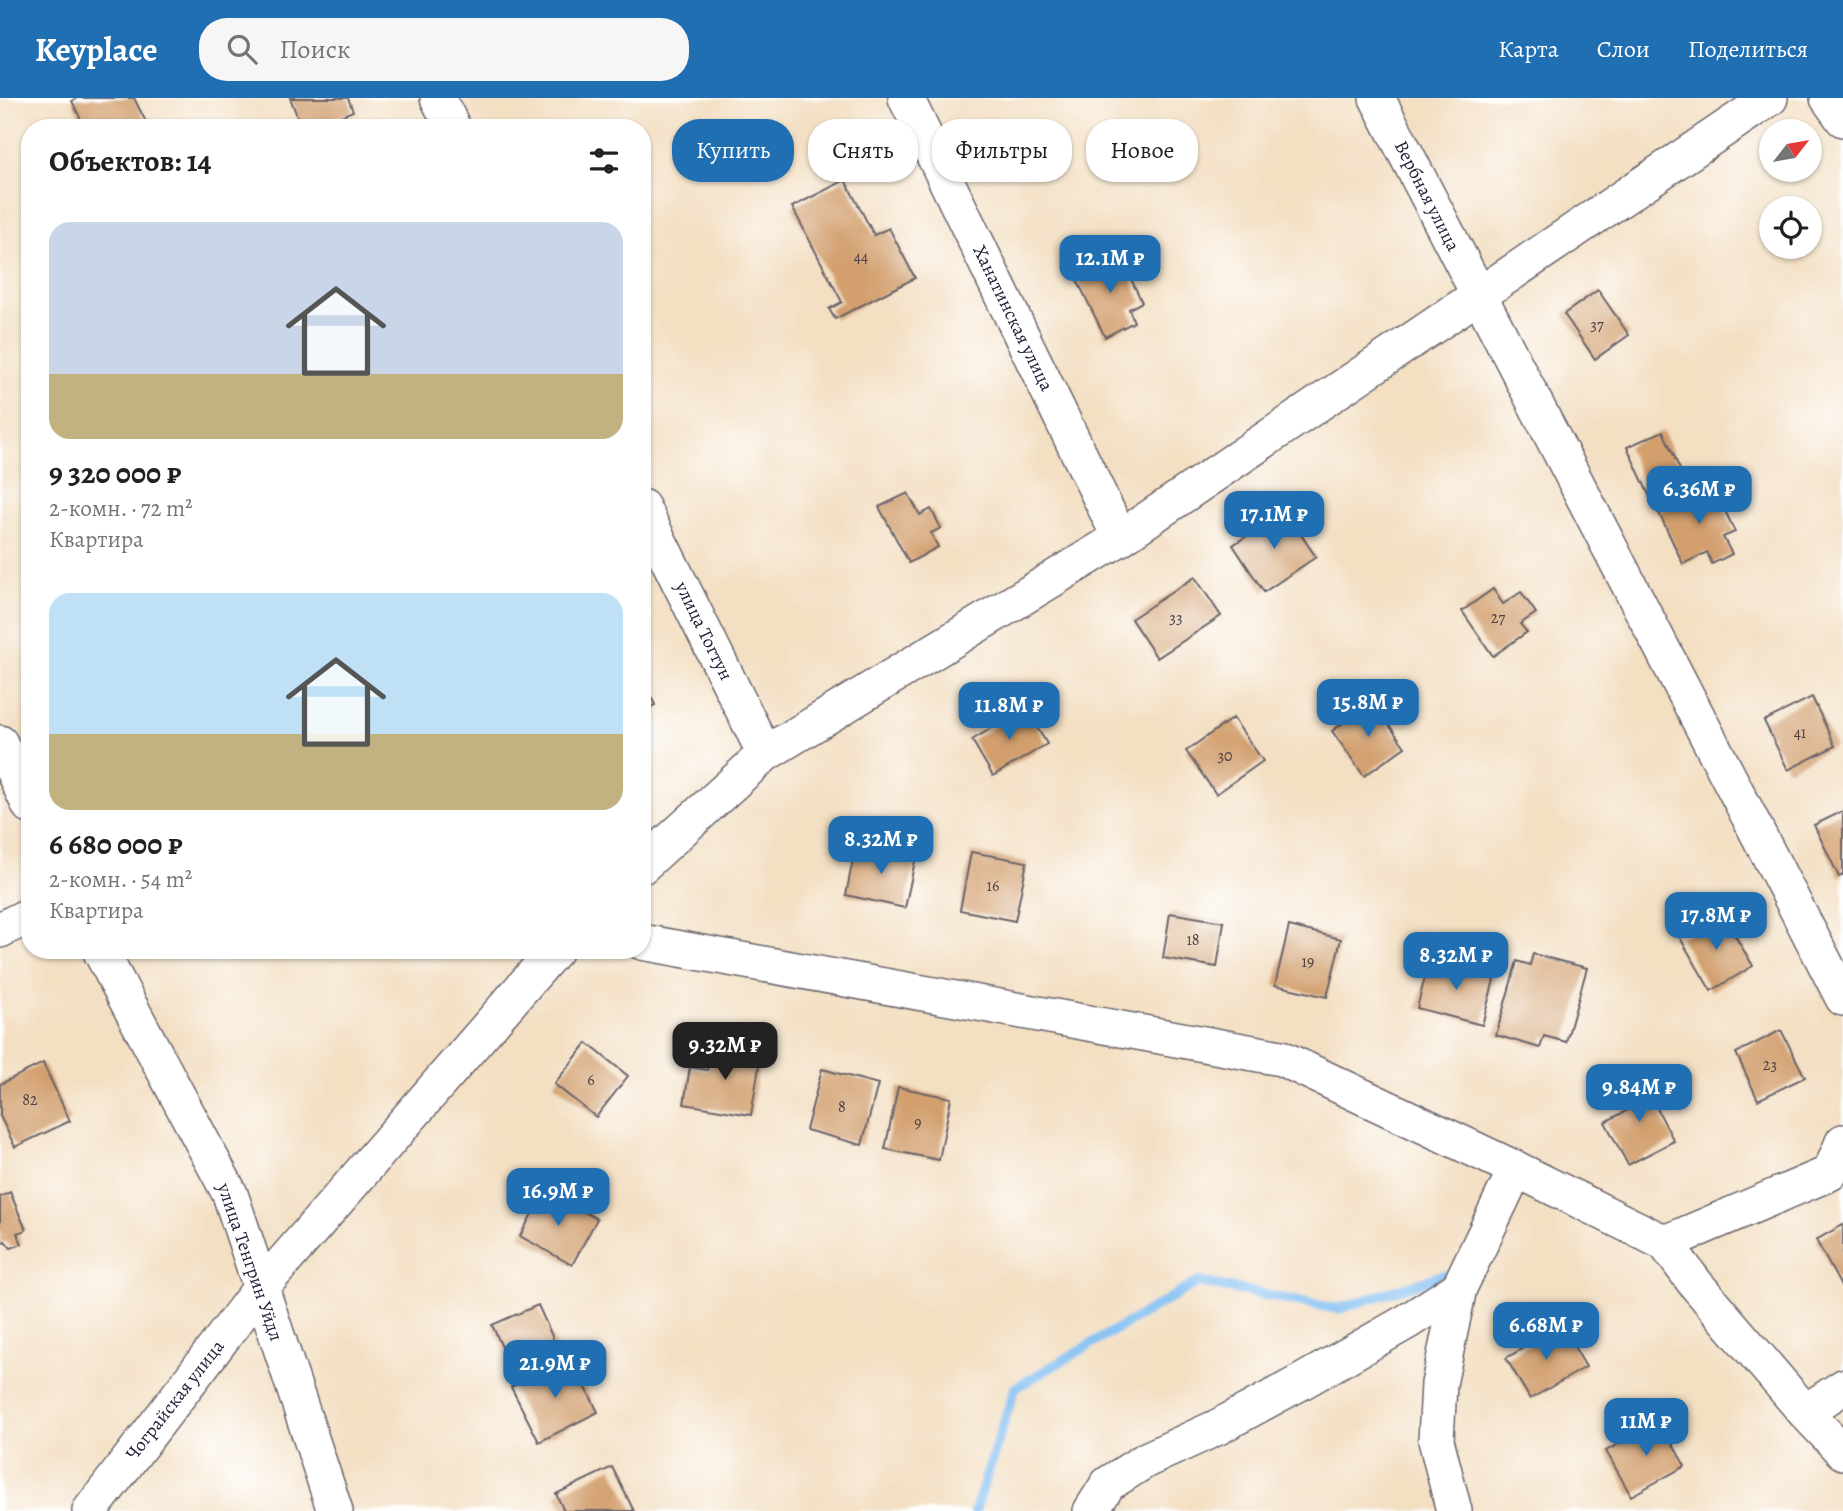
<!DOCTYPE html>
<html lang="ru">
<meta charset="utf-8">
<style>
:root{--surface:#fff;--page:#f6f6f6;--text:#202124;--muted:#757577;--accent:#1f6fb2}
body{margin:0;font-family:Alegreya,serif;background:var(--page);color:var(--text);height:100vh;display:flex;flex-direction:column;font-size:26px;white-space:nowrap}
*{box-sizing:border-box;margin:0}
p{font-size:23px;color:var(--muted)}
.icon{flex:none;width:38px;height:38px;fill:none;stroke:currentColor;stroke-width:2;stroke-linecap:round;stroke-linejoin:round}
.map{position:relative;flex:1;overflow:hidden}
.side{position:absolute;left:21px;top:21px;width:630px;height:840px;display:flex;flex-direction:column;background:var(--surface);border-radius:28px;box-shadow:0 2px 5px #0004}
.side>*{flex:none}
.top-card{position:absolute;left:672px;top:21px;width:665px;height:63px;display:flex;gap:14px}
.needle{width:46px;rotate:59deg}
.controls{position:absolute;left:1759px;top:21px;display:grid;gap:14px}
.controls a{display:grid;place-items:center;width:63px;height:63px;border-radius:50%;background:var(--surface);box-shadow:0 2px 5px #0004;font-size:35px}
.price{position:absolute;translate:-50% -60px;padding:0 16px;border-radius:14px;background:var(--accent);color:#fff;font-size:23px;line-height:46px;filter:drop-shadow(0 2px 4px #0008)}
.price::after{content:'';position:absolute;left:50%;top:42px;width:21px;height:16px;margin-left:-10px;background:inherit;clip-path:polygon(0 0,100% 0,50% 100%)}
.price.on{background:#222;color:#fff}
ul{padding:0;list-style:none}
li{display:grid;align-content:center;gap:14px;height:371px;padding:0 28px}
li span{display:grid;place-items:center;height:217px;border-radius:21px;color:#555}
li>.icon{margin-inline-start:auto}
span .icon{width:126px;height:126px;fill:#fffc;stroke-width:1}
li b{font-size:30px}
h2{display:flex;justify-content:space-between;align-items:center;height:84px;padding:0 28px;font-size:30px}
.chip{padding:0 24px;border-radius:28px;background:var(--surface);box-shadow:0 2px 5px #0004;font-size:24px;line-height:63px}
.chip.on{background:var(--accent);color:#fff}
header{display:flex;align-items:center;gap:42px;box-sizing:border-box;height:98px;padding:0 35px;background:var(--accent);color:#fff}
header strong{font-size:33px}
nav{display:flex;gap:38px;margin-inline-start:auto;font-size:24px}
.search{width:490px;height:63px;background:var(--page);display:flex;align-items:center;gap:18px;box-sizing:border-box;padding:0 24px;border-radius:28px;color:var(--muted);font-size:26px}
.map>svg:first-child{display:block}
.lines{fill:none;stroke-linecap:round;stroke-linejoin:round}
.stream{stroke:#7fbdf2;stroke-width:10}
.building{fill:#d29f6d}
.minor-casing{stroke:#6b646a;stroke-width:38}
.minor{stroke:#fff;stroke-width:35}
.labels{text-anchor:middle;dominant-baseline:central;stroke-width:7;stroke-linejoin:round;paint-order:stroke}
.number-label{font-size:16px;fill:#4e4148}
.street-label{font-size:19px;fill:#22223b;stroke:#fff}
</style>
<header>
<strong>Keyplace</strong>
<div class="search"><svg class="icon" aria-label="search" viewBox="0 0 24 24"><circle cx="10" cy="10" r="6"/><path d="M15 15l6 6"/></svg>Поиск</div>
<nav><a>Карта</a><a>Слои</a><a>Поделиться</a></nav>
</header>
<div class="map">
<svg width="1843" height="1413" viewBox="0 0 1843 1413">
<rect width="100%" height="100%" fill="#fff"/>
<filter id="ink" filterUnits="userSpaceOnUse"><feTurbulence type="fractalNoise" baseFrequency=".0143" numOctaves="2"/><feDisplacementMap in="SourceGraphic" scale="14" xChannelSelector="R" yChannelSelector="G"/><feConvolveMatrix kernelMatrix="1 2 1 2 8 2 1 2 1" color-interpolation-filters="sRGB"/></filter>
<filter id="wash" filterUnits="userSpaceOnUse"><feTurbulence type="fractalNoise" baseFrequency=".00686" numOctaves="4" result="noise"/><feDisplacementMap in="SourceGraphic" scale="28" xChannelSelector="R" yChannelSelector="G"/><feGaussianBlur stdDeviation="1.57" result="paint"/><feColorMatrix in="noise" values="0 0 0 0 0 0 0 0 0 0 0 0 0 0 0 0 0 1.4 0 .05"/><feComposite in="paint" operator="in"/></filter>
<g filter="url(#wash)">
<rect width="100%" height="100%" fill="#f3dfc2"/>
<g class="lines">
<path class="stream" d="M975,1413L1015,1290L1198,1184L1338,1211L1443,1177"/>
</g>
<g id="blocks">
<g class="building">
<path d="M77,0H134L147,26L138,30H85L72,3Z"/>
<path d="M290,0H348L353,13L313,30H302Z"/>
<path d="M845,82L874,137L889,130L915,180L835,221L829,211L842,204L792,109Z"/>
<path d="M1120,158L1142,204L1129,211L1134,224L1105,239L1076,180Z"/>
<path d="M1598,192L1629,237L1595,261L1564,216Z"/>
<path d="M1663,333L1688,390L1653,406L1627,349Z"/>
<path d="M1713,387L1735,434L1723,439L1732,456L1712,466L1707,454L1683,466L1658,413Z"/>
<path d="M908,395L920,417L931,411L941,430L931,435L938,449L909,465L879,409Z"/>
<path d="M1285,413L1316,459L1264,494L1233,447Z"/>
<path d="M1195,479L1221,518L1157,560L1131,521Z"/>
<path d="M1493,491L1503,506L1521,494L1536,515L1520,526L1527,534L1493,558L1462,513Z"/>
<path d="M642,580L655,607L642,613Z"/>
<path d="M1812,599L1835,648L1788,672L1764,623Z"/>
<path d="M1372,604L1405,649L1364,678L1332,633Z"/>
<path d="M1025,610L1047,646L993,678L972,642Z"/>
<path d="M1233,620L1263,663L1216,696L1186,653Z"/>
<path d="M1843,713V777L1839,779L1814,727Z"/>
<path d="M856,746L916,758L905,810L846,797Z"/>
<path d="M971,754L1027,764L1015,823L960,812Z"/>
<path d="M1170,815L1224,824L1217,869L1163,860Z"/>
<path d="M1722,816L1753,868L1711,893L1680,840Z"/>
<path d="M1289,828L1341,841L1327,899L1275,887Z"/>
<path d="M1533,856L1587,870L1566,944L1544,938L1540,950L1496,937L1517,863L1530,867Z"/>
<path d="M1430,860L1495,878L1482,927L1417,910Z"/>
<path d="M1781,932L1805,979L1758,1002L1736,955Z"/>
<path d="M587,945L628,978L596,1019L554,986Z"/>
<path d="M717,949L761,957L751,1017L684,1006L690,969L707,972Z"/>
<path d="M43,965L70,1023L15,1049L0,1018V986Z"/>
<path d="M822,971L878,986L862,1047L806,1032Z"/>
<path d="M1641,980L1674,1043L1628,1067L1605,1024L1628,1012L1618,992Z"/>
<path d="M898,989L951,1000L939,1062L885,1051Z"/>
<path d="M545,1092L597,1121L572,1167L520,1138Z"/>
<path d="M10,1094L26,1132L17,1135L22,1146L11,1150L5,1143L0,1145V1099Z"/>
<path d="M1843,1127V1192L1816,1142Z"/>
<path d="M538,1207L561,1258L515,1278L492,1227Z"/>
<path d="M1562,1228L1586,1269L1530,1301L1506,1260Z"/>
<path d="M571,1260L598,1314L539,1344L511,1289Z"/>
<path d="M1660,1323L1685,1368L1631,1398L1606,1353Z"/>
<path d="M612,1369L634,1413H564L556,1396Z"/>
</g>
</g>
</g>
<g filter="url(#ink)">
<use href="#blocks" fill-opacity="0" stroke="#6b646a" stroke-width="2"/>
<g class="lines">
<g class="minor-casing">
<g id="minor">
<path d="M438,0L453,30"/>
<path d="M906,0L1120,440"/>
<path d="M1377,0L1843,900"/>
<path d="M1828,0L1843,21"/>
<path d="M642,409L765,656"/>
<path d="M0,645L30,708"/>
<path d="M642,768L765,656L1120,440L1770,0"/>
<path d="M0,832L30,817"/>
<path d="M642,844L1281,960L1516,1071L1665,1145L1695,1185L1805,1314L1843,1354"/>
<path d="M100,852L230,1096L335,1413"/>
<path d="M1665,1145L1830,1075L1843,1044"/>
<path d="M1805,1314L1843,1289"/>
<path d="M90,1413L260,1191L555,852"/>
<path d="M1091,1413L1108,1386L1146,1362L1218,1329L1303,1283L1408,1223L1459,1190"/>
<path d="M1454,1413L1436,1342L1439,1286L1459,1190L1516,1071"/>
</g>
</g>
<use href="#minor" class="minor"/>
</g>
</g>
<g class="labels">
<g class="number-label">
<text x="861" y="159">44</text>
<text x="1597" y="227">37</text>
<text x="1176" y="520">33</text>
<text x="1498" y="520">27</text>
<text x="1800" y="635">41</text>
<text x="1225" y="658">30</text>
<text x="993" y="788">16</text>
<text x="1193" y="842">18</text>
<text x="1308" y="864">19</text>
<text x="1770" y="967">23</text>
<text x="591" y="982">6</text>
<text x="30" y="1002">82</text>
<text x="842" y="1009">8</text>
<text x="918" y="1025">9</text>
</g>
<g class="street-label">
<text transform="translate(1427 98) rotate(63)">Вербная улица</text>
<text transform="translate(1013 220) rotate(64)">Ханатинская улица</text>
<text transform="translate(704 533) rotate(64)">улица Тогтун</text>
<text transform="translate(250 1164) rotate(71)">улица Тенгрин Уйдл</text>
<text transform="translate(175 1302) rotate(-52)">Чограйская улица</text>
</g>
</g>
</svg>
<div class="controls">
<a><svg class="needle" viewBox="-14 -14 28 28"><path d="M0-13l5 13h-10z" fill="#e53935"/><path d="M0 13l5-13h-10z" fill="#757577"/></svg></a>
<a><svg class="icon" aria-label="locate" viewBox="0 0 24 24"><circle cx="12" cy="12" r="6"/><path d="M12 2v4M12 18v4M2 12h4M18 12h4"/></svg></a>
</div>
<b class="price" style="left:1110px;top:197px">12.1M ₽</b>
<b class="price" style="left:1699px;top:428px">6.36M ₽</b>
<b class="price" style="left:1274px;top:453px">17.1M ₽</b>
<b class="price" style="left:1368px;top:641px">15.8M ₽</b>
<b class="price" style="left:1009px;top:644px">11.8M ₽</b>
<b class="price" style="left:881px;top:778px">8.32M ₽</b>
<b class="price" style="left:1716px;top:854px">17.8M ₽</b>
<b class="price" style="left:1456px;top:894px">8.32M ₽</b>
<b class="price on" style="left:725px;top:984px">9.32M ₽</b>
<b class="price" style="left:1639px;top:1026px">9.84M ₽</b>
<b class="price" style="left:558px;top:1130px">16.9M ₽</b>
<b class="price" style="left:1546px;top:1264px">6.68M ₽</b>
<b class="price" style="left:555px;top:1302px">21.9M ₽</b>
<b class="price" style="left:1646px;top:1360px">11M ₽</b>
<div class="top-card">
<a class="chip on">Купить</a>
<a class="chip">Снять</a>
<a class="chip">Фильтры</a>
<a class="chip">Новое</a>
</div>
<section class="side">
<h2>Объектов: 14<svg class="icon" aria-label="filters" viewBox="0 0 24 24"><path d="M4 7h16M4 17h16"/><circle cx="9" cy="7" r="2"/><circle cx="15" cy="17" r="2"/></svg></h2>
<ul>
<li><span style="background:linear-gradient(#c9d6e8 70%,#c2b280 0)"><svg class="icon" aria-label="home" viewBox="0 0 24 24"><path d="M3 11l9-7 9 7M6 9v11h12V9"/></svg></span><div><b>9 320 000 ₽</b><p>2-комн. · 72 m²</p><p>Квартира</p></div></li>
<li><span style="background:linear-gradient(#bfe0f5 65%,#c2b280 0)"><svg class="icon" aria-label="home" viewBox="0 0 24 24"><path d="M3 11l9-7 9 7M6 9v11h12V9"/></svg></span><div><b>6 680 000 ₽</b><p>2-комн. · 54 m²</p><p>Квартира</p></div></li>
</ul>
</section>
</div>
